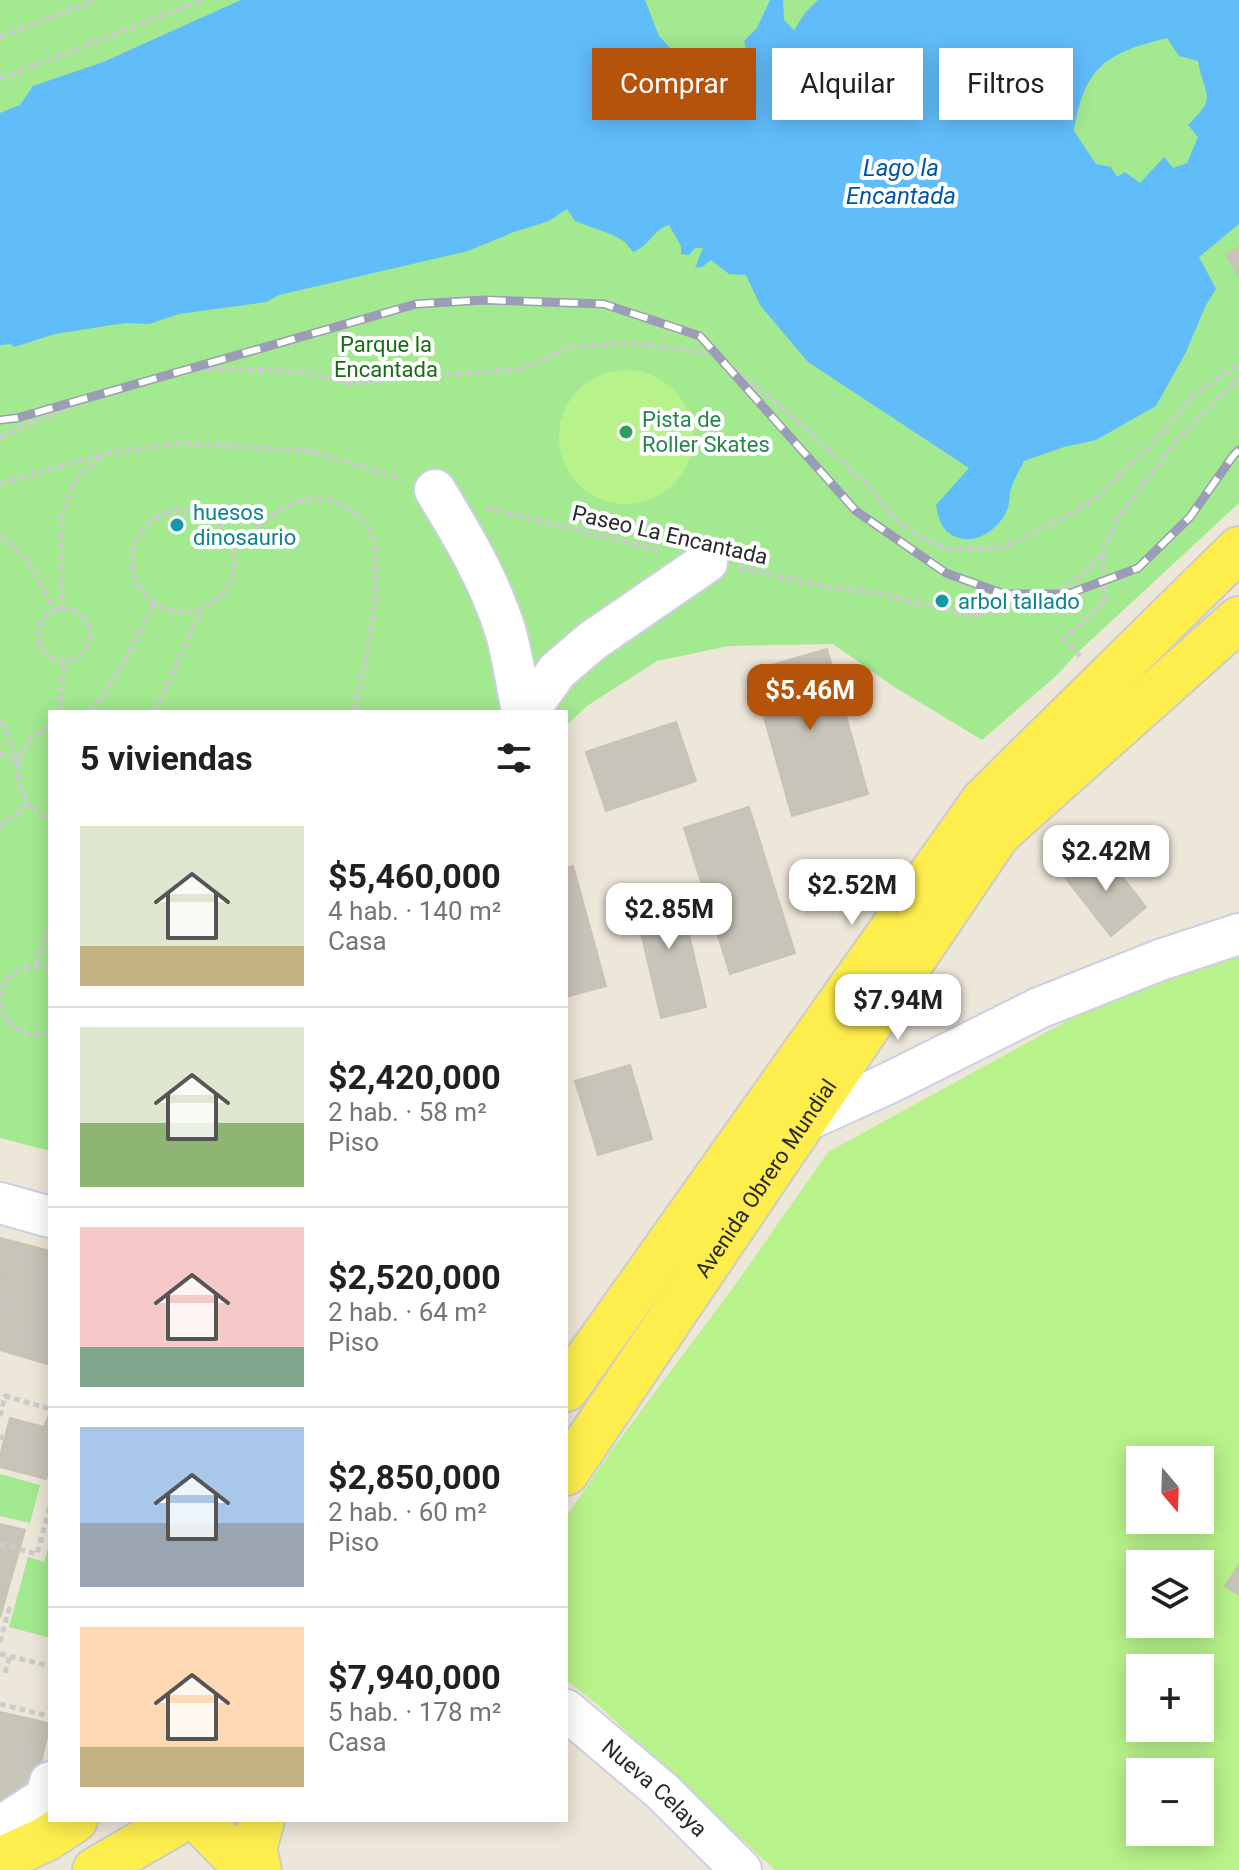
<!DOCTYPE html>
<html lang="es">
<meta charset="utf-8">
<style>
:root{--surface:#fff;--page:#f6f6f6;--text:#202124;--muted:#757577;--line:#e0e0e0;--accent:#b45309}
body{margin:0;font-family:Roboto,sans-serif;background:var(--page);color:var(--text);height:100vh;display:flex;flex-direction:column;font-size:30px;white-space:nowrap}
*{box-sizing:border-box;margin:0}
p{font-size:26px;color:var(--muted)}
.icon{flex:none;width:44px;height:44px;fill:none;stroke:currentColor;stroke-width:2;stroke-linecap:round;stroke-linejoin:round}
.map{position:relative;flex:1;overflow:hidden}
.side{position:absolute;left:48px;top:710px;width:520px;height:1112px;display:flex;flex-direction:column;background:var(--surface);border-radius:0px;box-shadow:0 4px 20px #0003}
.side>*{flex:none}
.top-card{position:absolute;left:592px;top:48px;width:526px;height:72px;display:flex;gap:16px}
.needle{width:52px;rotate:161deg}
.buttons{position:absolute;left:1126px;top:1446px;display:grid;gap:16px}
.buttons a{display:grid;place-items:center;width:88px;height:88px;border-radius:0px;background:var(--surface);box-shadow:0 4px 20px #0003;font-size:40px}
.price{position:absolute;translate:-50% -68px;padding:0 18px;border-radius:16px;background:#fff;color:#222;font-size:26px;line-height:52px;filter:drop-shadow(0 2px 4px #0008)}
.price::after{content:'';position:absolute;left:50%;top:48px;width:24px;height:18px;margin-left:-12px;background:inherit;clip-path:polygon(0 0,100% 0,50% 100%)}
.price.current{background:var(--accent);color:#fff}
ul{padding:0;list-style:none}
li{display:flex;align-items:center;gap:24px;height:200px;padding:0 32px}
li+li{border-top:2px solid var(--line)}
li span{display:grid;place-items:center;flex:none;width:224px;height:160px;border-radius:0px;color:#555}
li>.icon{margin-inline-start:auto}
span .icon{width:96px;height:96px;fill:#fffc;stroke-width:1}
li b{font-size:34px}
h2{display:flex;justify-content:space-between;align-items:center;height:96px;padding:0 32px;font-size:34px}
.pill{padding:0 28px;border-radius:0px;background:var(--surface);box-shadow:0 4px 20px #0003;font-size:28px;line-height:72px}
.pill.current{background:var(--accent);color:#fff}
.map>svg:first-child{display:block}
.green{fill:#a2e990}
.pitch{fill:#b7f28a;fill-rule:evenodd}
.water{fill:#61bcfa;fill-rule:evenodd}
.building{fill:#c8c4b9;stroke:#c8c4b3;stroke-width:2}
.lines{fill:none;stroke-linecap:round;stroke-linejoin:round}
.minor-casing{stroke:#cecfe4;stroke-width:44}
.major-casing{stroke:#ccc;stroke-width:48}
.path{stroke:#ccc;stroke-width:5;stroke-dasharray:6 4;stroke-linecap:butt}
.minor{stroke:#fff;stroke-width:40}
.major{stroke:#feee4d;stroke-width:44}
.rail-casing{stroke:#9c9cb6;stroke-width:9}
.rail{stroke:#fff;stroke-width:6;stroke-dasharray:18;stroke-linecap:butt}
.leisure-dot{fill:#2e9e5b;stroke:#fff;stroke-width:3}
.culture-dot{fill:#0f9aa8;stroke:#fff;stroke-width:3}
.labels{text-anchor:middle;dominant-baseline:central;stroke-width:8;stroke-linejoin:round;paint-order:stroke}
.park-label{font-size:22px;fill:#186c13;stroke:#fff}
.leisure-label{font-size:22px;fill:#27864d;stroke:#fff;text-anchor:start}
.culture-label{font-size:22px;fill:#0d838f;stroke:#fff;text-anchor:start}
.street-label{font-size:22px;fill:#292929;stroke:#fff}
.water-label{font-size:24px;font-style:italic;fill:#0055a6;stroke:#fff}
</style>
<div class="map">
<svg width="1239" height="1870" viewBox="0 0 1239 1870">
<rect width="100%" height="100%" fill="#ede7d9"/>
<g class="green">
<path d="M0,0H1239V503L1077,653L1057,675L982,740L893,686L833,644L729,646L657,661L587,706L566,726V712H50V1151L0,1138Z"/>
<path d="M0,1474L40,1485L30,1523L0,1516Z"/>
<path d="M50,1541V1638L9,1627L28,1557L44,1562Z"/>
</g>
<g class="pitch">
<circle cx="626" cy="437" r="67"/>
<path d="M1239,957V1870H775L598,1705L566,1680V1517L611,1451L738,1281L828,1152L1167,966ZM1140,1460H1200V1520H1140ZM1140,1564H1200V1624H1140ZM1140,1668H1200V1728H1140ZM1140,1772H1200V1832H1140Z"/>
</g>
<path class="water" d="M241,0H645L659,36L694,73H708L718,64L733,66L748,56L744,41L757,28L770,0H783L784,20L794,30L805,13L818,0H1239V224L1199,257L1216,289L1206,305L1186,352L1156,406L1096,440L1064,447L1024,461C1020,470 1013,480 1011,489C1009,495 1010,502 1008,508C1001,526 980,544 959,538C942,533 939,521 936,505L969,468L808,362L760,305L746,275L729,274L711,260L702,267L695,268L703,248H695L689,255L681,254V246L669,225C652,230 650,246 633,252L625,242L613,235L575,221L567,209L549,221L514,232L468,251L279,295L266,302L179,314L149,324L125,323L55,334L14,347L10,344L0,345V113L20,105L33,86L103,62ZM1167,38L1179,56L1198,61C1204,97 1219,95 1188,125L1198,137L1187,163L1173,168L1164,157L1140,183L1125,172L1117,177L1111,167L1096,164L1074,131C1084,66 1107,53 1167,38Z"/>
<g class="building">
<path d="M1239,247V276L1226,255Z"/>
<path d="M827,649L868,794L792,816L751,671Z"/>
<path d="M676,722L696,781L606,811L586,752Z"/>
<path d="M749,807L795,953L730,974L684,828Z"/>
<path d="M1102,851L1146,907L1111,936L1066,879Z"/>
<path d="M573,866L606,986L566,997V868Z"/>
<path d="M677,884L706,1007L661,1018L632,894Z"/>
<path d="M630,1065L652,1139L598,1155L575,1081Z"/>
<path d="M0,1238L16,1242L0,1298Z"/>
<path d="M16,1242L50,1251V1365L0,1350V1313L20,1318L29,1281L7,1275Z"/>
<path d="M7,1275L29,1281L20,1318L0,1313V1298Z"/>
<path d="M48,1417L50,1418V1466L46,1479L0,1467V1456L10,1418L44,1427Z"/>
<path d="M0,1524L25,1530L0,1617Z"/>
<path d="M1239,1565V1595L1225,1586Z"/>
<path d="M0,1586L8,1588L0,1617Z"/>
<path d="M0,1712L35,1720L29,1740L45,1745L40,1767L0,1757Z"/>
<path d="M35,1720L50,1724L45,1745L29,1740Z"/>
<path d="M0,1757L40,1767L33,1801L0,1814Z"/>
</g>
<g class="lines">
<g class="minor-casing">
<g id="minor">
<path d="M435,490C463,536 490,581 506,633C513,659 517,686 522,712"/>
<path d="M528,712L557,671L592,641L707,562"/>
<path d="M803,1122L889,1083L1039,1008L1160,960L1239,934"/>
<path d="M0,1203L50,1217"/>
<path id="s1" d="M566,1710L663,1792L741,1870"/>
<path d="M0,1827L46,1797L50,1782"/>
</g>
</g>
<g class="major-casing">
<g id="major">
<path d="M566,1389L984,800L1239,549"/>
<path id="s2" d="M566,1473L998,834L1239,619"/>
<path d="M199,1820L248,1870"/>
<path d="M0,1860L46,1839L75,1820"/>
<path d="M95,1870L181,1820"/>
<path d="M259,1870L254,1849L262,1820"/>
</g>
</g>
<g class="path">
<path d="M0,37L96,0"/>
<path d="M0,79L202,0"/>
<path d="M0,437L94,396L193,368L303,372L349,383L522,369L572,346L636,343L713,354L770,397L868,485L896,520L920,536L945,549L1001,548L1050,525L1098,497L1150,446L1194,395L1239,364"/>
<path d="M0,484L103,454L179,443L311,451L401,479"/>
<path d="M487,508L659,550"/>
<circle cx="183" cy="561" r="51"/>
<path d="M0,536C27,552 41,583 54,611"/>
<path d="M233,549C262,523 295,486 338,503C354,510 371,525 374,543C383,593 364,662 354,712"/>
<path d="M739,568L829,587L877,593L972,616L1045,601L1089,569L1102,553L1119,516L1178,439L1239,377"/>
<circle cx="64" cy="635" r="26"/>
<path d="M62,609L61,519L73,483L102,455"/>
<path d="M1080,656L1064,639L1105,602L1102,554"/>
<path d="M59,712L64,662"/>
<path d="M92,712L121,668L154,603"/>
<path d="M155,712L201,610"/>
<path d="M0,723L4,726L18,762"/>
<path d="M50,727C6,744 9,801 50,819"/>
<path d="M0,753L17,763"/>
<path d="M0,827L28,803"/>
<path d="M36,965L50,925"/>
<path d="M0,998C4,972 26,961 50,969"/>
<path d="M0,1003C5,1027 26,1041 50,1031"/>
<path d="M0,1295H1"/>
<path d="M0,1416L5,1396L50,1409"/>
<path d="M0,1437L5,1438"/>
<path d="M0,1544L37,1554L50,1506"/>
<path d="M0,1642L9,1609L3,1607"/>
<path d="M0,1654L50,1666"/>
<path d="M5,1673L10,1656"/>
<path d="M0,1704L49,1716"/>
</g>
<use href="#minor" class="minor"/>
<use href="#major" class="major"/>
<g class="rail-casing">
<path id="rail" d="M0,420L17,418L416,304L485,300L604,304L700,336L856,511L946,573L1004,594H1068L1138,568L1190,517L1233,456L1239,450"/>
</g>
<use href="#rail" class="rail"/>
</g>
<circle class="leisure-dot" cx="626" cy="432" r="8"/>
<g class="culture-dot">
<circle cx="177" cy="525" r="8"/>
<circle cx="942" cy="601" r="8"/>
</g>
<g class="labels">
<g class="park-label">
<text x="386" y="344">Parque la<tspan x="386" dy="25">Encantada</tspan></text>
</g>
<g class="leisure-label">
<text x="642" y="419">Pista de<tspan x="642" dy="25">Roller Skates</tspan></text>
</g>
<g class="culture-label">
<text x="193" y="512">huesos<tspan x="193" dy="25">dinosaurio</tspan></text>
<text x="958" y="601">arbol tallado</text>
</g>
<g class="street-label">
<text transform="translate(670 535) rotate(13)">Paseo La Encantada</text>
<text stroke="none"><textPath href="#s2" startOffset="356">Avenida Obrero Mundial</textPath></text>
<text stroke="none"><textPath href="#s1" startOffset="118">Nueva Celaya</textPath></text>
</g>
<g class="water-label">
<text x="901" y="168">Lago la<tspan x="901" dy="28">Encantada</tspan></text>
</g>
</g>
</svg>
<div class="buttons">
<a><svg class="needle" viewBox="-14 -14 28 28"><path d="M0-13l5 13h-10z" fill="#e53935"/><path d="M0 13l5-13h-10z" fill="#757577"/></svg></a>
<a><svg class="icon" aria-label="layers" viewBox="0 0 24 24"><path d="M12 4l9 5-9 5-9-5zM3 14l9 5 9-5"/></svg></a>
<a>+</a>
<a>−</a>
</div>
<b class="price current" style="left:810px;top:732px">$5.46M</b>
<b class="price" style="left:1106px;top:893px">$2.42M</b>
<b class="price" style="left:852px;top:927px">$2.52M</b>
<b class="price" style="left:669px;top:951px">$2.85M</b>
<b class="price" style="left:898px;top:1042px">$7.94M</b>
<div class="top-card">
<a class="pill current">Comprar</a>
<a class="pill">Alquilar</a>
<a class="pill">Filtros</a>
</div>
<section class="side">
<h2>5 viviendas<svg class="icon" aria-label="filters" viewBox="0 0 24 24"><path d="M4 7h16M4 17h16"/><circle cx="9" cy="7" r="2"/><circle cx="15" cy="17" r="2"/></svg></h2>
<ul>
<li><span style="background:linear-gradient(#dfe7d0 75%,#c2b280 0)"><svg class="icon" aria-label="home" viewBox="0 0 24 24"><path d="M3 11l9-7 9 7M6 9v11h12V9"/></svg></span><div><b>$5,460,000</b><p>4 hab. · 140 m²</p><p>Casa</p></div></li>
<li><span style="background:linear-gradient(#dfe7d0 60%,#8fb573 0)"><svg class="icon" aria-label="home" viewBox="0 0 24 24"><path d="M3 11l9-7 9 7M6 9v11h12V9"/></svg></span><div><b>$2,420,000</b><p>2 hab. · 58 m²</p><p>Piso</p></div></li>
<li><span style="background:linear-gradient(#f6c9c9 75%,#7fa58c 0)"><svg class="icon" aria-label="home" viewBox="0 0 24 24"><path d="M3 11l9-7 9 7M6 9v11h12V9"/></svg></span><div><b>$2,520,000</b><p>2 hab. · 64 m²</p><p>Piso</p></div></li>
<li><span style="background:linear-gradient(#a9c7e8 60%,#9aa5b1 0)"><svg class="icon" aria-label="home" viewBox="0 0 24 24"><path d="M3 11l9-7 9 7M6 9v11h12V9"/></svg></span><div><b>$2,850,000</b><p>2 hab. · 60 m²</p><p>Piso</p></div></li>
<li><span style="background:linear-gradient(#ffd9b3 75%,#c2b280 0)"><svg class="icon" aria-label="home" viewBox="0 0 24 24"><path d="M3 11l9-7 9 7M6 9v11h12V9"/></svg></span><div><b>$7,940,000</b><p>5 hab. · 178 m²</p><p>Casa</p></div></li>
</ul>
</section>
</div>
